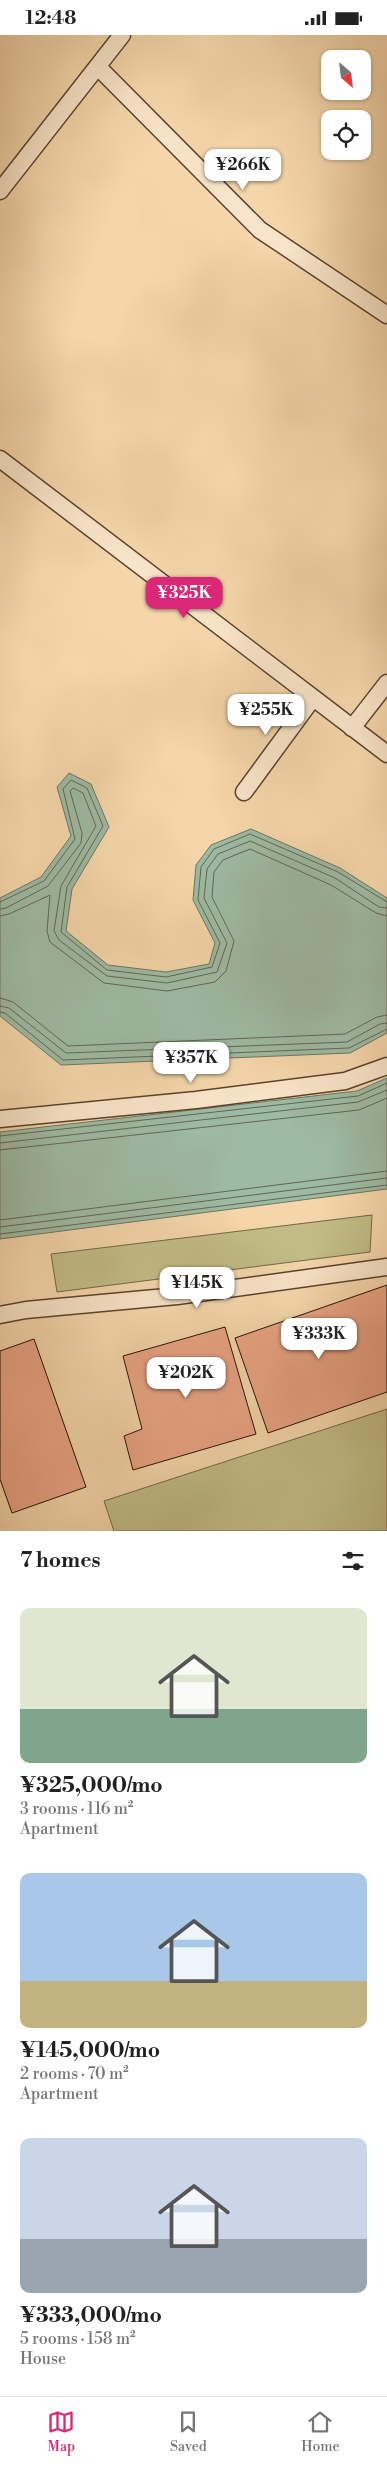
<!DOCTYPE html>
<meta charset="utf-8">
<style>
:root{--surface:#fff;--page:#f2f2f2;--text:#222;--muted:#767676;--line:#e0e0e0;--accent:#db2777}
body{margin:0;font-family:"Libre Bodoni",serif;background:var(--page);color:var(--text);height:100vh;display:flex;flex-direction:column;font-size:19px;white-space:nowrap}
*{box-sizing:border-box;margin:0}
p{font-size:16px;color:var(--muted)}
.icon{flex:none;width:28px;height:28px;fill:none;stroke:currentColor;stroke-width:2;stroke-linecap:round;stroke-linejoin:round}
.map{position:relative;height:1496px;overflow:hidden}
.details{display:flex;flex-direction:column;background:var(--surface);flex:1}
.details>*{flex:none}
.needle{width:32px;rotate:152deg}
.controls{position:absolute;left:321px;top:15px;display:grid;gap:10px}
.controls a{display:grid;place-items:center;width:50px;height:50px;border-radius:10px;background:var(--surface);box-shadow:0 1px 4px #0004;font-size:25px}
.price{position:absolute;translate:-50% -42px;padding:0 11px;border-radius:10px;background:#fff;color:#222;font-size:16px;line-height:32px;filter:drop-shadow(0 1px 2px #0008)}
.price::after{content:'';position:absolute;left:50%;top:30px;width:15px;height:11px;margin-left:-8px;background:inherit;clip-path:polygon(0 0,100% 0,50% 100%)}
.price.active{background:var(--accent);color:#fff}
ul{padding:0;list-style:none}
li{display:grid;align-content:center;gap:10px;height:265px;padding:0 20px}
li span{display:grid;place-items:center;height:155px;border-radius:10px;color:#555}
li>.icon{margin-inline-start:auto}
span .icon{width:90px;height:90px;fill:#fffc;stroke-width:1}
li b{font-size:21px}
h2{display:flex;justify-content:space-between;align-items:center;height:60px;padding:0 20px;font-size:21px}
.status{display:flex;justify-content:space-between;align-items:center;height:35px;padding:0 25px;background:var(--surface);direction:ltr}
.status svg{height:14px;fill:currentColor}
.tabs{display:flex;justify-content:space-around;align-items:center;height:70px;border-top:1px solid var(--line);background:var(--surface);font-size:14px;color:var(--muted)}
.tabs a{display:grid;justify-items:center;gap:2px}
.tabs .active{color:var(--accent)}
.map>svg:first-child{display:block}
.green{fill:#c1bc85;stroke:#746644}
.water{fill:#9dbaa3;stroke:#6d7663}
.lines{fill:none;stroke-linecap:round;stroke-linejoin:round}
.shore{stroke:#626653;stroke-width:1}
.building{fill:#e9a484;stroke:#261103}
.minor-casing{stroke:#5a422d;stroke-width:19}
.minor{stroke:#f8e4c8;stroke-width:16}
</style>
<div class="status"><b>12:48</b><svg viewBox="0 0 49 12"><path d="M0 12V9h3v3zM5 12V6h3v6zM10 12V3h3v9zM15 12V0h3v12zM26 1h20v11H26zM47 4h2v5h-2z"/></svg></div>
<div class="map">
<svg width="387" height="1496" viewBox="0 0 387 1496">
<rect width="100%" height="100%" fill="#f4d6aa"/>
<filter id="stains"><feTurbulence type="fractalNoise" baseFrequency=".004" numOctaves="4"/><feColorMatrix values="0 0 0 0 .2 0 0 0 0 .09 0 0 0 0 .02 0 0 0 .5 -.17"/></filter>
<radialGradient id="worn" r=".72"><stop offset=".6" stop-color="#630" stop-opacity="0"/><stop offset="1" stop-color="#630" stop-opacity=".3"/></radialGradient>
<g class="green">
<path d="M372,1180L370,1217L57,1257L51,1219Z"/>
<path d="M387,1374V1496H114L104,1466Z"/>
</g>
<g class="water">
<path d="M69,738L91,749L109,792L72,854L66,896L108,930L166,937L209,929L215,908L193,865L196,830L211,810L251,794L340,833L387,863V998L350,1018L61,1030L0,981V863L41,842L71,801L57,752Z"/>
<path d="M387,1043V1154L0,1204V1097L357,1056Z"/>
</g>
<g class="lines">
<g class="shore">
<path d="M0,867L44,846L75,804L63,754L71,745L87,753L103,791L67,852L61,897L107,935L166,942L212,932L220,908L198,865L201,832L214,814L250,799L338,837L387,867"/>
<path d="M0,874L6,873L48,851L81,808L82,798L70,756L73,753L83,758L96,791L61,851L54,896L59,905L107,941L167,948L217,937L227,908L204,863L207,834L218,819L250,806L335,843L379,872L387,873"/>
<path d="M0,881L9,879L50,860L47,896L50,907L104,948L167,956L215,947L226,936L234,906L212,862L214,837L223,825L250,814L331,850L376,878L387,881"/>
<path d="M0,963L13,967L68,1011L345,999L377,982L387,980"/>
<path d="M0,971L9,973L66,1018L347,1007L380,989L387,988"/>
<path d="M0,977L5,978L63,1025L349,1013L387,994"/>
<path d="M0,1101L358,1061L387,1048"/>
<path d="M0,1108L358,1067L387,1055"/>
<path d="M0,1115L359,1075L387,1063"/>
<path d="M0,1185L387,1136"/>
<path d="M0,1192L387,1143"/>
<path d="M0,1199L387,1150"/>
</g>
</g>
<g class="building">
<path d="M387,1250V1357L268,1398L235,1303Z"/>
<path d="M225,1292L256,1399L133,1435L124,1401L142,1394L123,1321Z"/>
<path d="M34,1304L86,1452L12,1478L0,1444V1316Z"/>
</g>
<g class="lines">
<g class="minor-casing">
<g id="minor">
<path d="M98,32L260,195L387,280"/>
<path d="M0,156L122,0"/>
<path d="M0,424L387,719"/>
<path d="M352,693L387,648"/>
<path d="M244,757L313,663"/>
<path d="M0,1084L196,1065L345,1046L387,1031"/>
<path d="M0,1280L26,1275L177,1261L387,1232"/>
</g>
</g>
<use href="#minor" class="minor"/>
</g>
<rect width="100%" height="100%" filter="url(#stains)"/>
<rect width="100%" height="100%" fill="url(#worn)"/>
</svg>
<div class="controls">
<a><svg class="needle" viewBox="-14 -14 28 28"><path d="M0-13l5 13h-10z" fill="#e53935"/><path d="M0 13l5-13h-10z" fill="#767676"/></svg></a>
<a><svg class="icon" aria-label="locate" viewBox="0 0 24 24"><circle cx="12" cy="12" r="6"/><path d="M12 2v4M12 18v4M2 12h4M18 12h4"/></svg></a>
</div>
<b class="price" style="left:243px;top:156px">¥266K</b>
<b class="price active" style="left:184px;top:584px">¥325K</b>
<b class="price" style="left:266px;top:701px">¥255K</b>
<b class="price" style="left:191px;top:1049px">¥357K</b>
<b class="price" style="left:197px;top:1274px">¥145K</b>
<b class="price" style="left:319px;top:1325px">¥333K</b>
<b class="price" style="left:186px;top:1364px">¥202K</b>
</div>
<section class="details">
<h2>7 homes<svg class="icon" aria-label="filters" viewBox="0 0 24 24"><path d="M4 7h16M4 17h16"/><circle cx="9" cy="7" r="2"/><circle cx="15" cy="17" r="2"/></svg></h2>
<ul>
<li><span style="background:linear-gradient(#dfe7d0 65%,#7fa58c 0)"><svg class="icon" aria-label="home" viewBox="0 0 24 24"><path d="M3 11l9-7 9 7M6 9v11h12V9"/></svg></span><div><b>¥325,000/mo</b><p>3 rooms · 116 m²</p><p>Apartment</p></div></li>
<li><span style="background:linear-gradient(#a9c7e8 70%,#c2b280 0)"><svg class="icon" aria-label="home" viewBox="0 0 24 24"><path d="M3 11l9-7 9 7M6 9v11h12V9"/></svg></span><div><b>¥145,000/mo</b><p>2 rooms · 70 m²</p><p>Apartment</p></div></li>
<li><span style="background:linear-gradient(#c9d6e8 65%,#9aa5b1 0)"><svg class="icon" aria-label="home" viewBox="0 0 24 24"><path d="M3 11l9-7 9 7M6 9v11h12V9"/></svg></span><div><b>¥333,000/mo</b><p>5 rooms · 158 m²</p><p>House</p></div></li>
</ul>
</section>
<nav class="tabs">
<a class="active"><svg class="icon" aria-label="map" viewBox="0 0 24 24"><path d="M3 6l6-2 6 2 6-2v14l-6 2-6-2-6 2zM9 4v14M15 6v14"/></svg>Map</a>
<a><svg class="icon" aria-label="saved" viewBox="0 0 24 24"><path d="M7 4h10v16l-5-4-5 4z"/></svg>Saved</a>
<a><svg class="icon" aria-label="home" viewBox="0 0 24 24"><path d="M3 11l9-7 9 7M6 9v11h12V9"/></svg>Home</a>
</nav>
